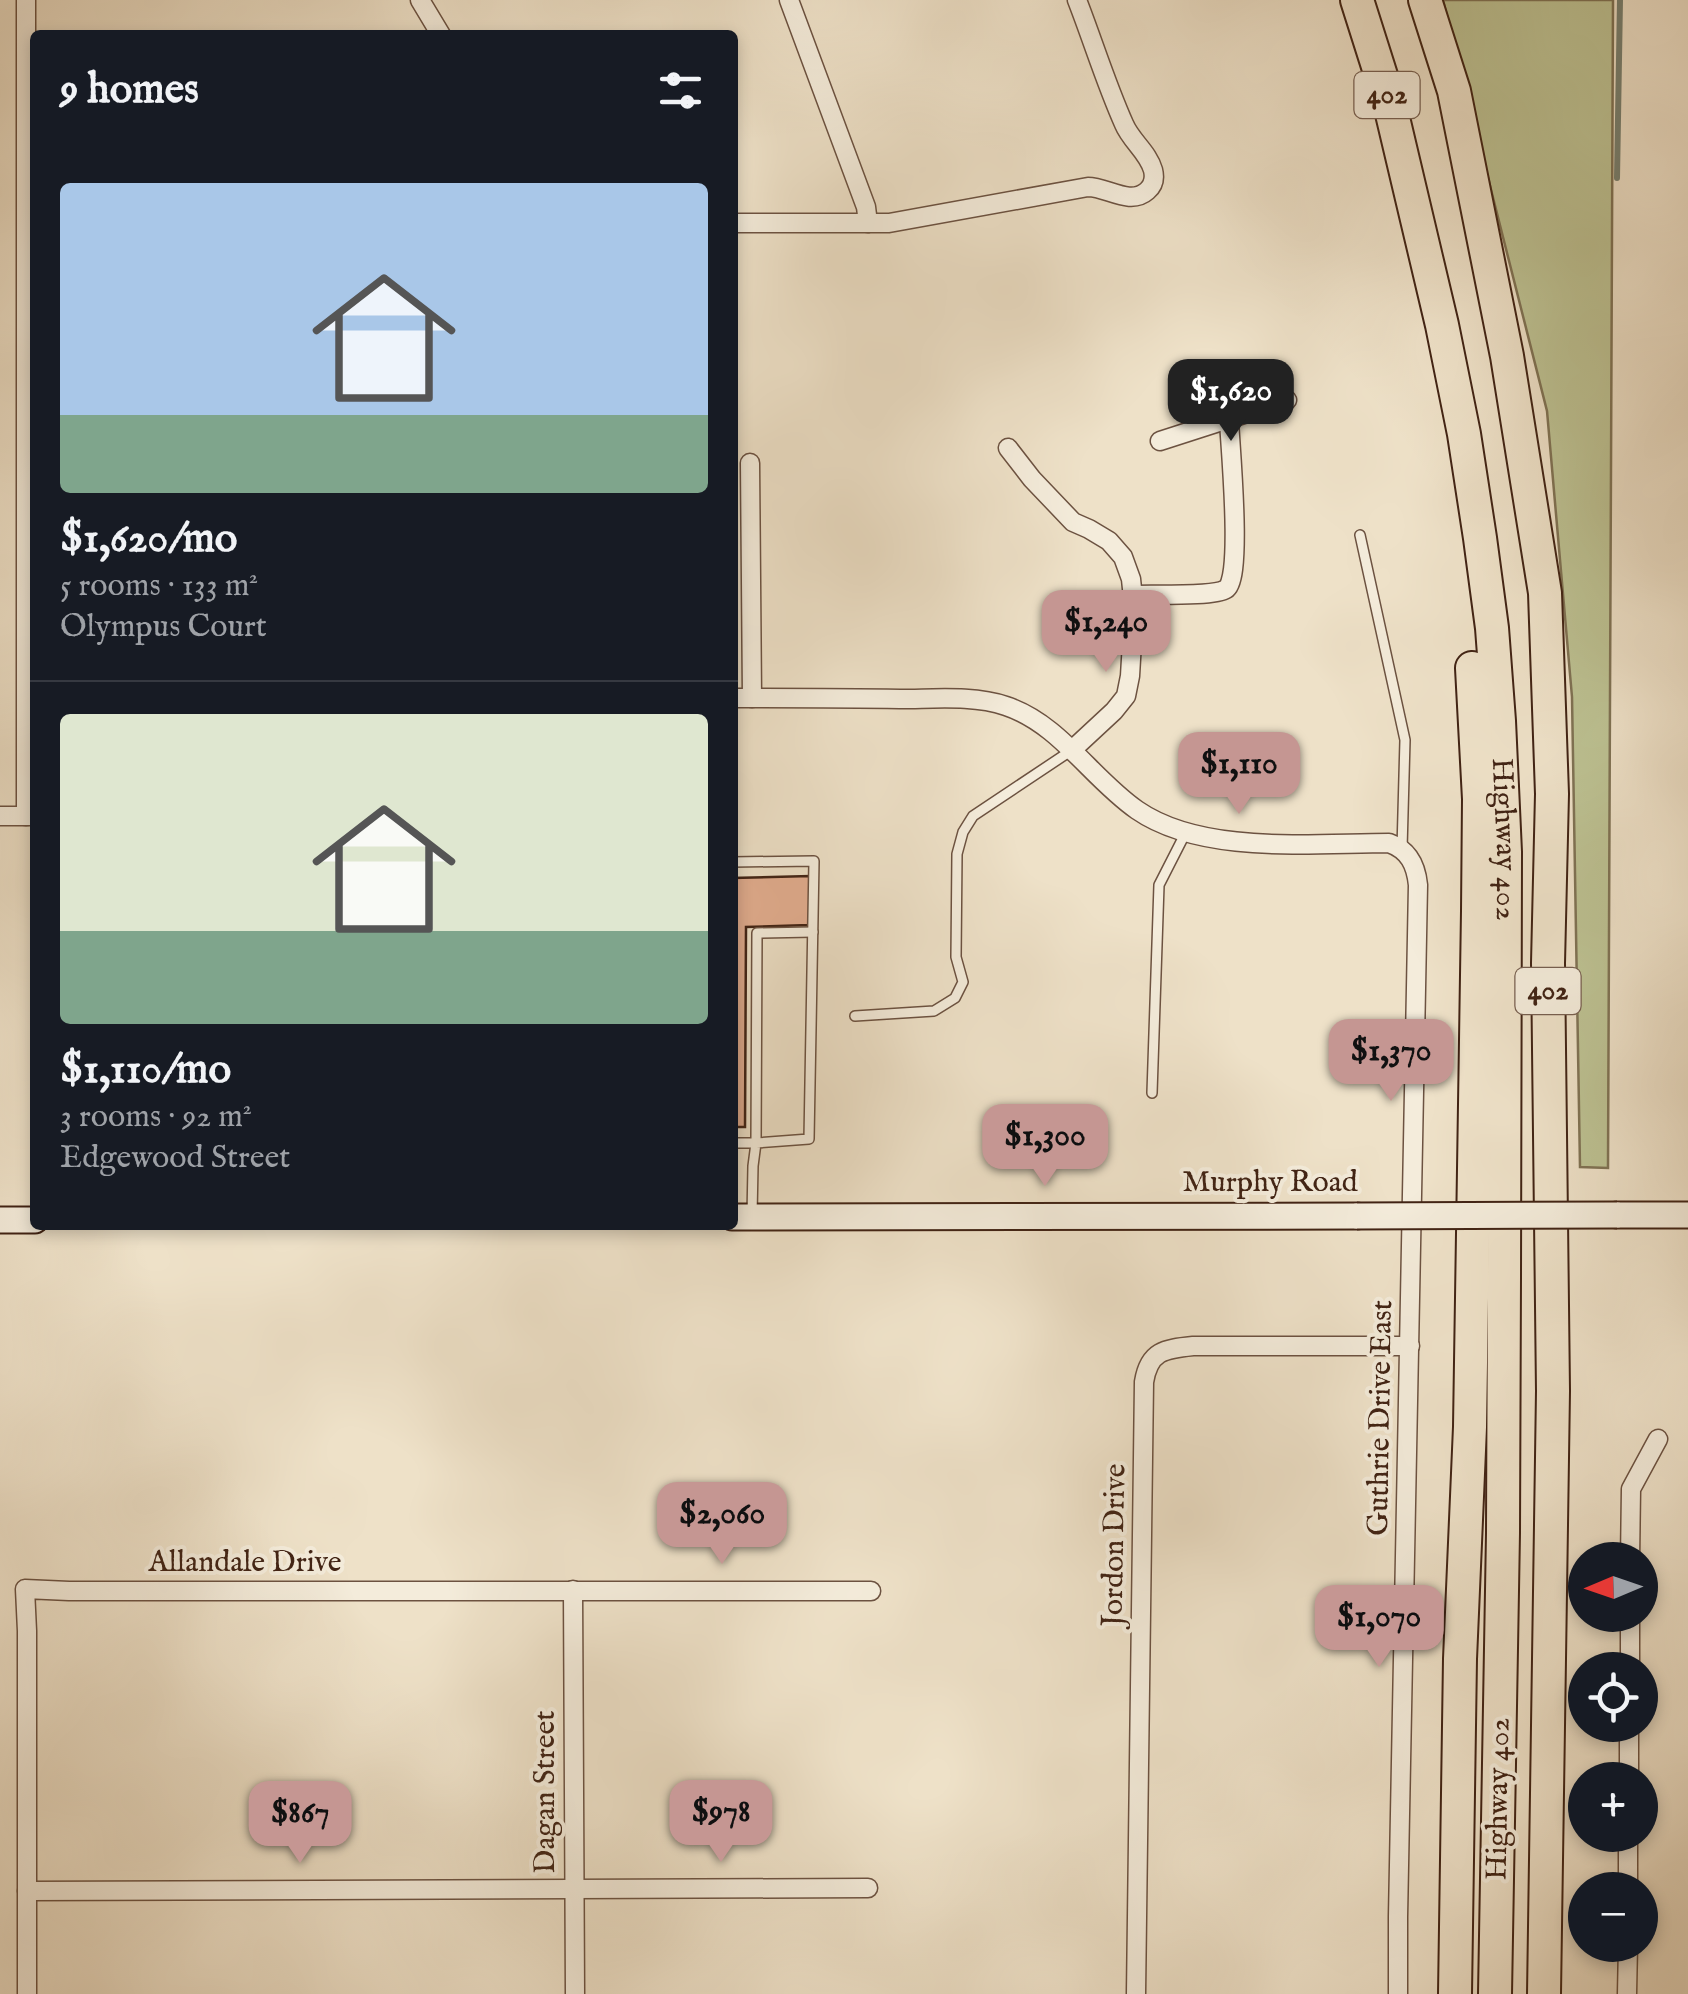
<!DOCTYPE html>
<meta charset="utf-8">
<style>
:root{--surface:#171b24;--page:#242831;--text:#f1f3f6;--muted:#9ea1a6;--line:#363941;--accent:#c59692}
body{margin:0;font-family:"IM FELL English",serif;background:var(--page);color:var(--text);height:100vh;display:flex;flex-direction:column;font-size:38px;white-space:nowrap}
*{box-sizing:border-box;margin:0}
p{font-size:32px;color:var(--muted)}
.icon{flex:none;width:55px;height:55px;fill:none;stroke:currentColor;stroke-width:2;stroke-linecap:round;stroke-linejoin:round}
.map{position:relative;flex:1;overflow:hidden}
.details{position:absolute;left:30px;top:30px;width:708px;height:1200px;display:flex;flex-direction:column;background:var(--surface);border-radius:10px;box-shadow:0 5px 15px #0003}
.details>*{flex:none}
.needle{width:65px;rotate:268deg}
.buttons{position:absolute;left:1568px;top:1542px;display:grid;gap:20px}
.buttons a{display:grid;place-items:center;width:90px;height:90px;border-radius:50%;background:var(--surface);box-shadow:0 5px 15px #0003;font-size:50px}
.price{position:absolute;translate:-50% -85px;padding:0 22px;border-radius:20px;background:var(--accent);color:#111;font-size:32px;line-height:65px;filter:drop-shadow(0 2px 5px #0008)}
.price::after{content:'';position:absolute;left:50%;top:60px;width:30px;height:22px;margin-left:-15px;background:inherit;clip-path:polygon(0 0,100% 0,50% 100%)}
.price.selected{background:#222;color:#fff}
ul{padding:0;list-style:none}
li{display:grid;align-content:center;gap:20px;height:530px;padding:0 30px}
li+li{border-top:2px solid var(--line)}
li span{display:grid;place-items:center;height:310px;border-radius:10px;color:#555}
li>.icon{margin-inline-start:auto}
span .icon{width:180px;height:180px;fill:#fffc;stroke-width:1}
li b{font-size:42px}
h2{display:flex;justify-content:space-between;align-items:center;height:120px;padding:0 30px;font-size:42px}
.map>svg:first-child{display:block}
.green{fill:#bdc293;stroke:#7f7254;stroke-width:2.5}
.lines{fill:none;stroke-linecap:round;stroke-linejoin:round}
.stream{stroke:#778071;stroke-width:6}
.building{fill:#e2ad8f;stroke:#412314;stroke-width:2.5}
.lane-casing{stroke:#6c5241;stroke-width:12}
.street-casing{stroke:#6c5241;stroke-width:21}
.secondary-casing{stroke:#412314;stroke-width:29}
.highway-casing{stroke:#412314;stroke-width:36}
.lane{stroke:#f4ecdb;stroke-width:9}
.street{stroke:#f4ecdb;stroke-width:18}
.secondary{stroke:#f4ecdb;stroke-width:25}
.highway{stroke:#eee1c8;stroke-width:32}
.secondary-bridge-casing{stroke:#412314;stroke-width:29;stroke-linecap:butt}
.secondary-bridge{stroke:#f4ecdb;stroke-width:25}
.labels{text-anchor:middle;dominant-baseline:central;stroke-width:8;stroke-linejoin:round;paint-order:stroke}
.shield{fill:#f4ecdb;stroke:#775f50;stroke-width:2.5}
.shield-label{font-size:28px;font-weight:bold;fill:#412314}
.street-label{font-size:30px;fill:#412314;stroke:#f4ecdb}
</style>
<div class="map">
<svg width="1688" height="1994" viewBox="0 0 1688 1994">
<rect width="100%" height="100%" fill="#eee1c8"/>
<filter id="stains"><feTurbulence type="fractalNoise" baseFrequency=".002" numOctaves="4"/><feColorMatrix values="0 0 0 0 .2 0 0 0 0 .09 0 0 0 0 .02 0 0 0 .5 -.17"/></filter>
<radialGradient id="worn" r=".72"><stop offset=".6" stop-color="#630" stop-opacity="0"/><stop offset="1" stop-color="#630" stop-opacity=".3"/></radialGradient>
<path class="green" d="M1443,0H1613L1608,1168L1580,1167L1572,697L1547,411Z"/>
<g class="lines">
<path class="stream" d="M1617,178L1620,0"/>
</g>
<path class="building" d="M810,876L809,925L746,927L745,1127H732V878Z"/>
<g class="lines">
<g class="lane-casing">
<g id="lane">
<path d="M1360,535L1405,740L1402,849"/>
<path d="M732,862L814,861L809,1139L756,1143L753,1166L752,1215"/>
<path d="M855,1016L934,1011L955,998L963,982L956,957L957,854L963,832L973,816L1072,750"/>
<path d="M1152,1093L1159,885L1185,834"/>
<path d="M732,1143H756L757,933L813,932"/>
</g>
</g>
<g class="street-casing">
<g id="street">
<path d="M26,0V816"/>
<path d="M420,0L441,35"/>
<path d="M789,0L866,207L868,223"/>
<path d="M732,223H889L1088,187C1107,187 1130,206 1147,191C1154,185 1155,178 1153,170C1148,152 1131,141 1124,124C1106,84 1093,41 1077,0"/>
<path d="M1160,441L1287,400"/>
<path d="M1008,448L1032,479L1073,522L1089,529L1109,541L1123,557L1131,579L1134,608L1130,676L1126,696L1114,711L1072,750"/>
<path d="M750,463L752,698"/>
<path d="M1133,595C1151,594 1214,597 1226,589C1243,579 1230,445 1229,420"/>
<path d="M732,698C788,698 844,698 900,699C934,699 974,695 1006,706C1060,724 1091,778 1137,810C1202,855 1312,843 1389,843C1409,850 1416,865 1418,885L1398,1917V1994"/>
<path d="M0,816H35"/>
<path d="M1630,1560L1631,1489L1658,1439"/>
<path d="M573,1590L575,1994"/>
<path d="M1630,1670V1615"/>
<path d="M1629,1780V1725"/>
<path d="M1628,1890V1835"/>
<path d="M27,1891L868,1888"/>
<path d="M27,1994V1631L25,1589L69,1591H871"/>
<path d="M1136,1994L1144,1382C1149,1351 1164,1349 1193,1346H1410"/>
<path d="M1627,1994L1628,1945"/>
</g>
</g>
<g class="secondary-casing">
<g id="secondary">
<path d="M1617,1215H1688"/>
<path d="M732,1217L1357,1216"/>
<path d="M0,1220H35"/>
</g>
</g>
<g class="highway-casing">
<g id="highway">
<path id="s1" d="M1357,0L1389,101L1442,325L1464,434L1480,538L1492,628L1499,721L1505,852L1504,1277L1503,1533L1495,1994"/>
<path d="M1425,0L1454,91L1507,356L1545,593L1552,794L1548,963L1553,1391L1544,1994"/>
<path d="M1455,1994L1460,1659L1470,1427L1478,911L1479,799L1472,668"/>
</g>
</g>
<use href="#lane" class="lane"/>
<use href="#street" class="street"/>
<use href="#secondary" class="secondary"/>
<use href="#highway" class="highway"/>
<g class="secondary-bridge-casing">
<path id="secondary-bridge" d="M1357,1216L1617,1215"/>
</g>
<use href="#secondary-bridge" class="secondary-bridge"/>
</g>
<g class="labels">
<g class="shield">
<rect x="1354.5" y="72" width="65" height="46" rx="8"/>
<rect x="1515.5" y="968" width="65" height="46" rx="8"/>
</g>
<g class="shield-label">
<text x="1387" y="95">402</text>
<text x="1548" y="991">402</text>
</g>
<g class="street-label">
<text stroke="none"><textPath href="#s1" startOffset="855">Highway 402</textPath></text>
<text x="1270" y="1183">Murphy Road</text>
<text transform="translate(1381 1418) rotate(-89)">Guthrie Drive East</text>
<text transform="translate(1115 1545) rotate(-89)">Jordon Drive</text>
<text x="245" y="1563">Allandale Drive</text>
<text transform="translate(546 1792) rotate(-90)">Dagan Street</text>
<text transform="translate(1499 1799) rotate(-89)">Highway 402</text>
</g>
</g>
<rect width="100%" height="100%" filter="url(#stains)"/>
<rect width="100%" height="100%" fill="url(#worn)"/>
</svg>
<div class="buttons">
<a><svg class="needle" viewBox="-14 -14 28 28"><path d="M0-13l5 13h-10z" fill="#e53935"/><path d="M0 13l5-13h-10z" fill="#9ea1a6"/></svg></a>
<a><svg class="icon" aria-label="locate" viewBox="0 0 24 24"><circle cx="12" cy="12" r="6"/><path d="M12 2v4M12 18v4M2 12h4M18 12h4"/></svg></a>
<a>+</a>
<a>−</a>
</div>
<b class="price selected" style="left:1231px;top:444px">$1,620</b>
<b class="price" style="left:1106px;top:675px">$1,240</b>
<b class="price" style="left:1239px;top:817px">$1,110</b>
<b class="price" style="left:1391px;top:1104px">$1,370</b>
<b class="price" style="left:1045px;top:1189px">$1,300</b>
<b class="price" style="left:722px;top:1567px">$2,060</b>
<b class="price" style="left:1379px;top:1670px">$1,070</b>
<b class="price" style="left:721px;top:1865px">$978</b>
<b class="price" style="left:300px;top:1866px">$867</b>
<section class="details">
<h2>9 homes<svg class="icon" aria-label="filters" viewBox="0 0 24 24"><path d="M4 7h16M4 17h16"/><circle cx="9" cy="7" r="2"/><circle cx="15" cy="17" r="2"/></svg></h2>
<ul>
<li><span style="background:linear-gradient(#a9c7e8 75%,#7fa58c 0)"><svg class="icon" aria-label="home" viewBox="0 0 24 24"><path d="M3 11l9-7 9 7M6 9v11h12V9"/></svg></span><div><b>$1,620/mo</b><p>5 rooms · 133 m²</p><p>Olympus Court</p></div></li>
<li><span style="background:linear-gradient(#dfe7d0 70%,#7fa58c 0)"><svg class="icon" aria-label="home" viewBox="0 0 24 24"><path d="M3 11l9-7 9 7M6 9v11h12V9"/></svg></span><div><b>$1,110/mo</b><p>3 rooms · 92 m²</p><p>Edgewood Street</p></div></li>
</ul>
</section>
</div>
